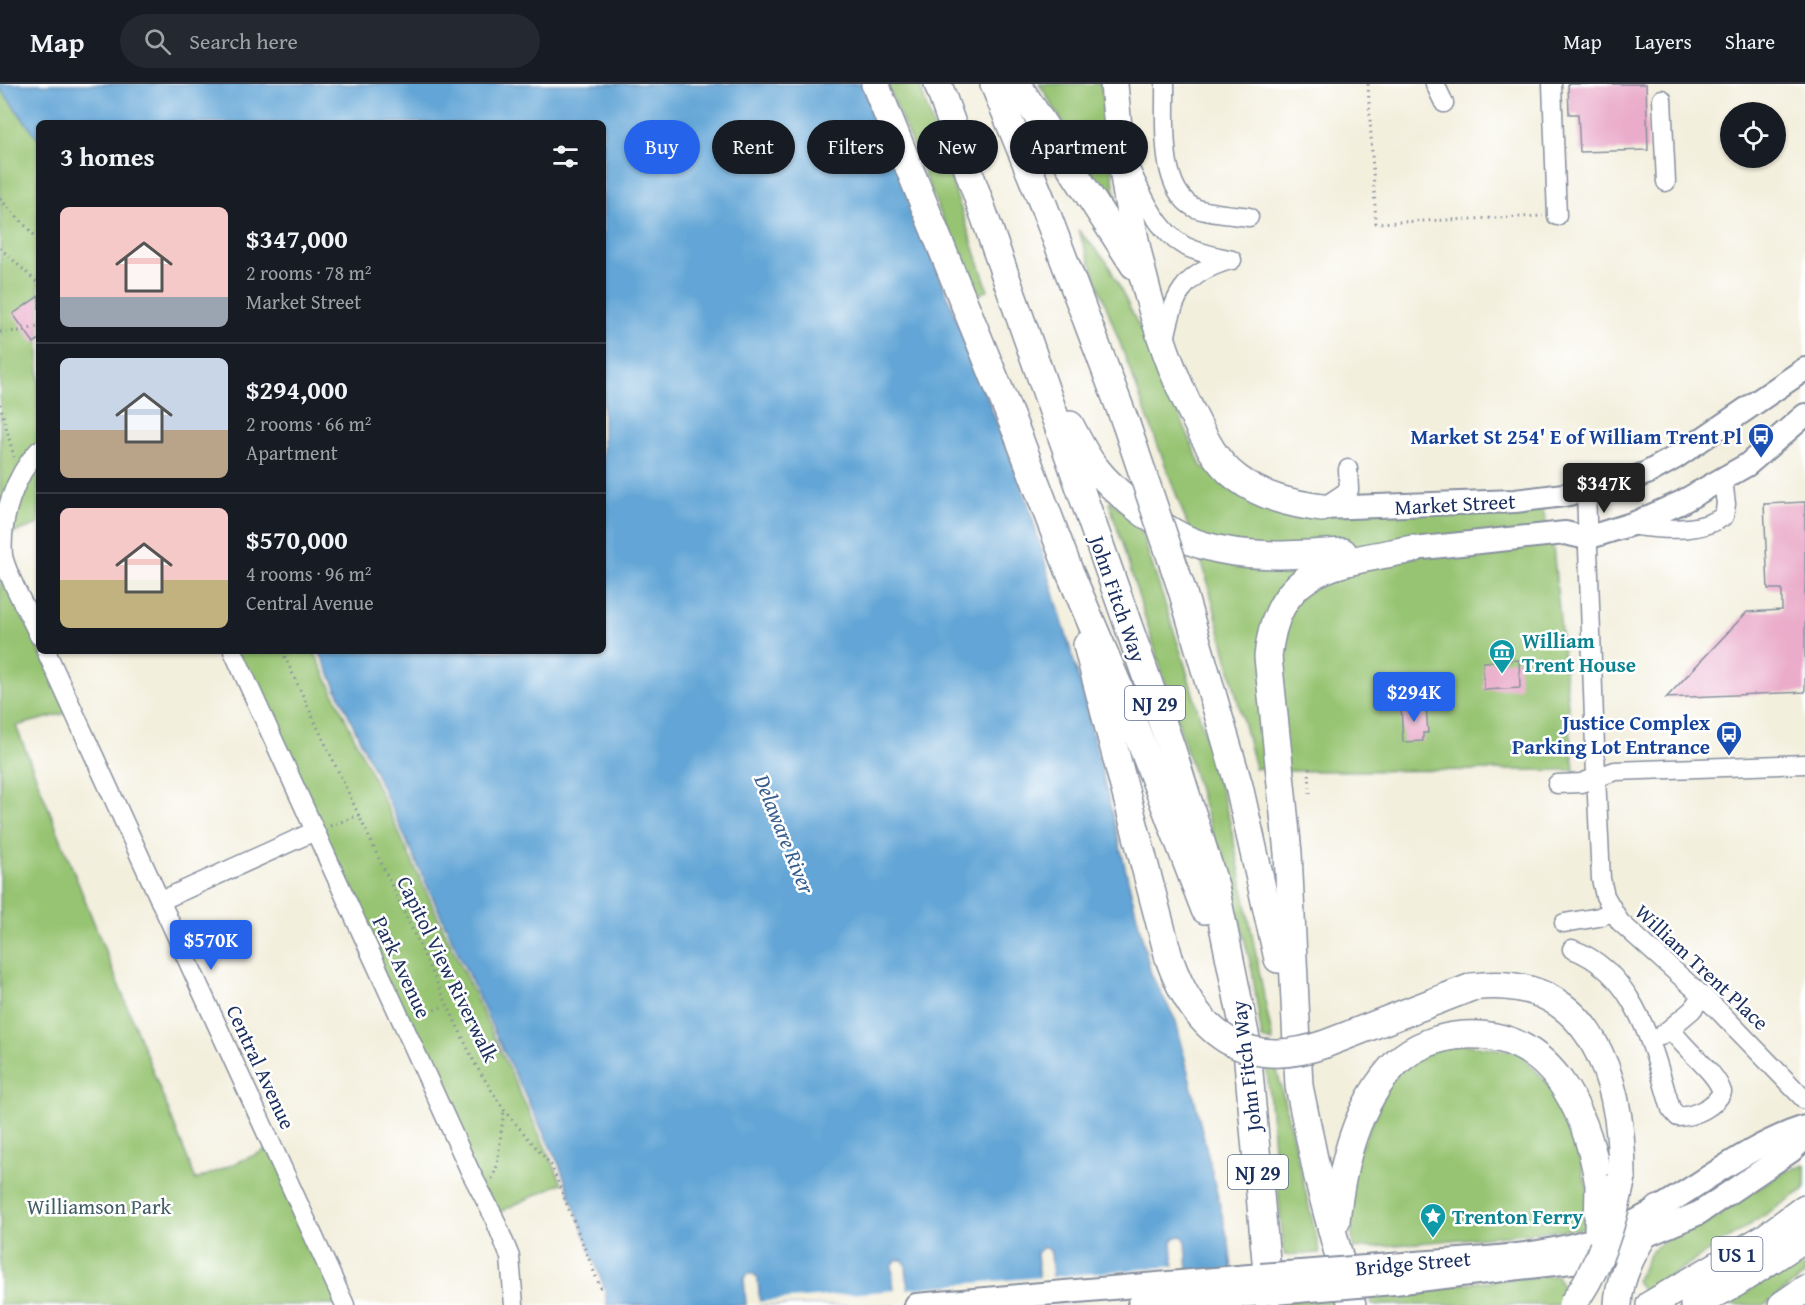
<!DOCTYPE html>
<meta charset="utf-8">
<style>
:root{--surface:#171b24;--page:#242831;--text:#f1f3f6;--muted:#9ea1a6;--line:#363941;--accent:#2563eb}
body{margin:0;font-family:"Gentium Book Plus",serif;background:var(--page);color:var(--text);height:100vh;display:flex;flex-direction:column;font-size:22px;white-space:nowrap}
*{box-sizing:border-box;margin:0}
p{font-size:20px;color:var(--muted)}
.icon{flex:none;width:33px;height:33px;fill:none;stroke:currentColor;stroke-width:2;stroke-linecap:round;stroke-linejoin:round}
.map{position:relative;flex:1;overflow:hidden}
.details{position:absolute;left:36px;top:36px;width:570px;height:534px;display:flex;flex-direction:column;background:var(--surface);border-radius:9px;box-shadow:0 2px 4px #0004}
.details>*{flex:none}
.top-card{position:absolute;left:624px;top:36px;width:570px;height:54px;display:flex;gap:12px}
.fabs{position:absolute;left:1720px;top:18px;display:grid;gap:12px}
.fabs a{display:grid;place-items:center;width:66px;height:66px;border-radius:50%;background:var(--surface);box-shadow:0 2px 4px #0004;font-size:30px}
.price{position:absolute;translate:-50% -51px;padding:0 14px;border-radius:6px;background:var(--accent);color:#fff;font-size:20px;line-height:39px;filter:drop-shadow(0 2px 3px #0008)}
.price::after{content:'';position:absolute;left:50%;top:36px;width:18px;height:14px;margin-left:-9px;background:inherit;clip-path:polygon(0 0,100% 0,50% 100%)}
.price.active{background:#222;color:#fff}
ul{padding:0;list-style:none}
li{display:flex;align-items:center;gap:18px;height:150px;padding:0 24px}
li+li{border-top:2px solid var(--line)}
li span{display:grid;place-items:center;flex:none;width:168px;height:120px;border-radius:9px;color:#555}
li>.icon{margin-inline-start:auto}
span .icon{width:72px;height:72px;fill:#fffc;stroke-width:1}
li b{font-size:26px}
h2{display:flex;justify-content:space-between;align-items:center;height:72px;padding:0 24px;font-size:26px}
.chip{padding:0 21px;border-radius:27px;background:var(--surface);box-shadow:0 2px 4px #0004;font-size:21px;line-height:54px}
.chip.active{background:var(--accent);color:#fff}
header{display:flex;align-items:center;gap:36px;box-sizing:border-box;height:84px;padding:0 30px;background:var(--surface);border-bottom:2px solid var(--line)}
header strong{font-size:28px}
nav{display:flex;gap:33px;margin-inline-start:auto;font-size:21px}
.search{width:420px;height:54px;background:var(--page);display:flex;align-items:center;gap:15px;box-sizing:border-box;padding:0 21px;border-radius:33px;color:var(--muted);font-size:22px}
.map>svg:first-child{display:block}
.green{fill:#97c472;stroke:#597a68;stroke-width:1.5}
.water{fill:#62a5d6;stroke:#3e6a9a;stroke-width:1.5}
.pier{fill:#f3efdd}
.building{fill:#eaacca}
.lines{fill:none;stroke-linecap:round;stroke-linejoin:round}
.minor-casing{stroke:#878f9e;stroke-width:21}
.major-casing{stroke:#878f9e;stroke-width:26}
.highway-casing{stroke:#878f9e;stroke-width:30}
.path{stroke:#878f9e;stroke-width:3;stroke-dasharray:1.5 4.5;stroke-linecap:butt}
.minor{stroke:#fff;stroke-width:18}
.major{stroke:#fff;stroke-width:22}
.highway{stroke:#fff;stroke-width:27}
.major-bridge-casing{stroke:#878f9e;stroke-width:26;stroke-linecap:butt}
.highway-bridge-casing{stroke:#878f9e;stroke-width:30;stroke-linecap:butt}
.major-bridge{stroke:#fff;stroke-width:22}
.highway-bridge{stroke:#fff;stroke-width:27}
.labels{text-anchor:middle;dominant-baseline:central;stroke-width:5;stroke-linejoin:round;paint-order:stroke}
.shield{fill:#fff;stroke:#5f6d8e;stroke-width:1.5}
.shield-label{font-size:20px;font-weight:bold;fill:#1b2f5e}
.transit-label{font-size:21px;font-weight:bold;fill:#164399;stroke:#fff;text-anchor:end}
.street-label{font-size:21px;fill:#1b2f5e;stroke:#fff}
.culture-label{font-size:21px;font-weight:bold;fill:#0d838f;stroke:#fff;text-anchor:start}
.park-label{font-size:21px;fill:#405c64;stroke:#fff}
.water-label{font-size:22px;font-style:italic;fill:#375e8e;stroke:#fff}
</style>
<header>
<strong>Map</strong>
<div class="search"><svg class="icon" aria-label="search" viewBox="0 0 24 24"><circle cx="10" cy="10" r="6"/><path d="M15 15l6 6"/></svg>Search here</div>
<nav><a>Map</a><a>Layers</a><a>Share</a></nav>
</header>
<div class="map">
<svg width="1805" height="1221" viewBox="0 0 1805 1221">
<rect width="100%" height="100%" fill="#fff"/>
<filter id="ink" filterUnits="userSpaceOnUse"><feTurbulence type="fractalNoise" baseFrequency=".0167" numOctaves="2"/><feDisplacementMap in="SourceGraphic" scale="12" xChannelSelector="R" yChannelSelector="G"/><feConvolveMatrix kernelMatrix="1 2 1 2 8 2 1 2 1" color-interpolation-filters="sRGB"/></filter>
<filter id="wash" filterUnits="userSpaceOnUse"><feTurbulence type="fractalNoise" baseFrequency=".008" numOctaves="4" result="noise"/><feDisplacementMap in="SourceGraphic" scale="24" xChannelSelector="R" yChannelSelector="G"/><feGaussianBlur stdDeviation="1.35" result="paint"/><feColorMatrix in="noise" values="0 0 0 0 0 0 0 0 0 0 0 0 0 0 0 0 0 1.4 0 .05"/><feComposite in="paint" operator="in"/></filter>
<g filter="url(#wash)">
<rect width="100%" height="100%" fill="#f3efdd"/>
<g class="green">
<path d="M887,0H919L988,206L975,213Z"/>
<path d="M1039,0H1101L1118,133L1044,7Z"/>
<path d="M0,4L39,56V440L2,453L39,546V567L74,627L16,642L196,1096L273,1063L342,1221H0Z"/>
<path d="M1078,146L1107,178L1160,285L1201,382L1244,410L1542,423L1553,462L1574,686L1294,687L1255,684L1205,488Z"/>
<path d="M1111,417L1139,441L1184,578L1230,738L1273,958L1262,955L1252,886L1241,841L1109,418Z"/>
<path d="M235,567H314L562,1099L493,1131Z"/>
<path d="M1448,958L1519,968L1566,1020L1589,1112L1585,1144L1353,1165L1349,1109L1352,1082L1394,989Z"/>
<path d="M1266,976L1275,978L1320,1169L1284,1171Z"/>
<path d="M1805,1081V1105L1644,1209L1636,1197L1652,1166L1668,1155L1718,1133L1726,1125L1783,1088Z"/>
<path d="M1805,1183V1191L1764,1221H1724L1782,1187Z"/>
<path d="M1557,1191L1565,1212L1560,1221H1372L1371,1215L1400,1205Z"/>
<path d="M1331,1211L1334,1221H1287V1216Z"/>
</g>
<path class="water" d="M0,0H865L1027,416L1081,602L1151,890L1176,937L1229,1160L1236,1221H1190L1186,1157L1182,1152L1176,1153L1172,1157L1176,1221H1055L1051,1169L1048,1164H1042L1037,1169L1041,1221H909L906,1181L903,1176H897L892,1181L895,1221H760L758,1195L754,1190H748L744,1195L746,1221H607L605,1206L560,1083L502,964L319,567H603V39H39V56L0,4Z"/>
<g class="pier">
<path d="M1176,1182L1179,1221H1052L1050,1193Z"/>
<path d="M1042,1193L1044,1221H906L905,1205Z"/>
<path d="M897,1206L898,1221H757L756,1218Z"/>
</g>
<g id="blocks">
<g class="building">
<path d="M1568,0H1646L1648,66L1580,68L1578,30H1569Z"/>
<path d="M39,212V255L34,259L13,230Z"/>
<path d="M1805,418V608L1666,614L1747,528L1782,526V505H1768L1764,420Z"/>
<path d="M1519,576L1520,604L1484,606L1483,578Z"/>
<path d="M1426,622L1428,649H1423V657L1403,658L1401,623Z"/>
</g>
</g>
</g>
<g filter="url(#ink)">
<use href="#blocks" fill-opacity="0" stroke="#878f9e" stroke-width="1.5"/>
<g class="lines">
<g class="minor-casing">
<g id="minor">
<path d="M1165,0C1166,35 1158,102 1193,123C1204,129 1235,131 1249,133"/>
<path d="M1435,0L1444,19"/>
<path d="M1552,0L1557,132"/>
<path d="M1662,15L1666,98"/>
<path d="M1130,85C1142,111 1157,146 1183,161C1197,169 1216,172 1232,176"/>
<path d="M1165,257C1173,211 1183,190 1230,176"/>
<path d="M39,366C14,392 0,435 3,472C9,497 28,527 39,552"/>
<path d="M1586,407L1596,692L1601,795L1605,812L1620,838L1717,925L1805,1016"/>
<path d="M1322,424L1349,406L1348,385"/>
<path d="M1629,441C1659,445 1698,450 1724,432L1726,420L1723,396"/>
<path d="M46,567L345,1221"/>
<path d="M233,567L470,1087L493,1131L510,1173L514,1221"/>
<path d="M1557,700L1581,699L1615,687L1805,680"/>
<path d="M160,817L315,747"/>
<path d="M1564,839L1599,833L1612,828"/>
<path d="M1572,865C1637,889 1653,966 1671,1025L1678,1033C1695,1032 1715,1023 1722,1008C1716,987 1684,966 1671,945"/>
<path d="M1661,952L1692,926L1703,912"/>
</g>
</g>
<g class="major-casing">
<g id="major">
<path d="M1322,424L1515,417L1564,411L1616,400L1647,389L1676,373L1805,285"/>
<path d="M1413,465L1565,449L1587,454L1635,439L1680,419L1747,381L1805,331"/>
<path d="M1392,1181C1468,1174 1552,1176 1622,1144C1685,1115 1739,1064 1805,1043"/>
<path d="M1394,1199L1588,1176L1699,1129L1791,1067L1805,1054"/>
<path d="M916,1221L1261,1191"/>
<path d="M1139,1221L1262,1210"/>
</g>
</g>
<g class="highway-casing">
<g id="highway">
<path d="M875,0L1019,354L1068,484L1126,620L1205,826"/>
<path d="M938,0L1172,666L1215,802L1246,955L1270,1221"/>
<path d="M994,0L1043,120L1126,340"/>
<path d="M1017,0L1134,181"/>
<path d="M1114,0C1123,110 1141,222 1189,323C1202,349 1213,376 1237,394C1262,413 1292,420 1322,424"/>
<path d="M1070,341C1077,354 1084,369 1093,381C1115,410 1167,451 1202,461C1248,475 1296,471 1343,468"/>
<path d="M1182,506L1239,702L1278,875"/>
<path d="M1087,561L1169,874"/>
<path d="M1325,960L1472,903C1592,887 1622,996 1622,1093"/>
<path d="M1336,1137C1342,1080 1356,1020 1397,978C1414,962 1441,952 1464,951C1551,946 1587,1027 1599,1101"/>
<path d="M1352,1221L1318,1094L1299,1002L1288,769L1268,573C1277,480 1337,480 1413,465"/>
<path d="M1618,1221C1619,1186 1642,1154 1659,1125"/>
<path d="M1650,1221L1766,1153L1805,1124"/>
<path d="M1694,1221L1736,1199L1805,1154"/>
<path d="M1782,1221L1805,1205"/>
</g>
</g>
<g class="path">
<path d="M1368,0L1376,139L1543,132"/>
<path d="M0,115L39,156"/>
<path d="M0,164L39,200"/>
<path d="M0,248L21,247L39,242"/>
<path d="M0,320L14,373"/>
<path d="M282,567L475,980L504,1026L551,1081L601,1205"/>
<path d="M1309,684L1310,709"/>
<path d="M330,742L359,731"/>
<path d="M417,931L446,922"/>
<path d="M492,1095L497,1082L504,1026"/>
</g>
<use href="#minor" class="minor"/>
<use href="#major" class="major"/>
<use href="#highway" class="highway"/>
<g class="major-bridge-casing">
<g id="major-bridge">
<path d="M1261,1191L1392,1181"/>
<path d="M1262,1210L1394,1199"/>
</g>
</g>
<g class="highway-bridge-casing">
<g id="highway-bridge">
<path d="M1126,340L1182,506"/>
<path d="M1169,874C1195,949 1245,988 1325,960"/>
<path d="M1598,1147L1599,1101"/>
<path d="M1572,1221C1600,1183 1613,1139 1622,1093"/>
</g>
</g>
<use href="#major-bridge" class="major-bridge"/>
<use href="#highway-bridge" class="highway-bridge"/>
</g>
</g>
<defs>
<g id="bus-pin" transform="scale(1.35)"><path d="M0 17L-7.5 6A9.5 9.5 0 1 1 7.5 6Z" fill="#1a4fb4" stroke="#fff"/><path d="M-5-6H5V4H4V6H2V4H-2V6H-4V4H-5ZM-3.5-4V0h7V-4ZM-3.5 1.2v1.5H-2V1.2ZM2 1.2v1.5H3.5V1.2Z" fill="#fff"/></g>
<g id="museum-pin" transform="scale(1.35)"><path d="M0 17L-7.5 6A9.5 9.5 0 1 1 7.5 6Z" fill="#0f9aa8" stroke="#fff"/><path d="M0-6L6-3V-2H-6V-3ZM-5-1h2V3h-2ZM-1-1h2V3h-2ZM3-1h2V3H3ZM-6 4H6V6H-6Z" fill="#fff"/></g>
<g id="sight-pin" transform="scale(1.35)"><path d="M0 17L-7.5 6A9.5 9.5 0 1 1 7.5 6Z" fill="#0f9aa8" stroke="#fff"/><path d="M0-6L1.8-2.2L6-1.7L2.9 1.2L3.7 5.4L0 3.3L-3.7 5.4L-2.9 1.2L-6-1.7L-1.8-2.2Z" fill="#fff"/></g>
</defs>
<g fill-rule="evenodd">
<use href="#bus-pin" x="1761" y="352"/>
<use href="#museum-pin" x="1502" y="568"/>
<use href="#bus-pin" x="1729" y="650"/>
<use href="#sight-pin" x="1433" y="1132"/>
</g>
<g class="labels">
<g class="shield">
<rect x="1125" y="602" width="60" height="34" rx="4.5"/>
<rect x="1228" y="1071" width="60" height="34" rx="4.5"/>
<rect x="1711.5" y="1153" width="51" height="34" rx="4.5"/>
</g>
<g class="shield-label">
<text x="1155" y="619">NJ 29</text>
<text x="1258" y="1088">NJ 29</text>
<text x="1737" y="1170">US 1</text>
</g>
<g class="transit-label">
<text x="1742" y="352">Market St 254' E of William Trent Pl</text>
<text x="1710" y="638">Justice Complex<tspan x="1710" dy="24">Parking Lot Entrance</tspan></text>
</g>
<g class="street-label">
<text transform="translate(1455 420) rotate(-3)">Market Street</text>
<text transform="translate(1118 515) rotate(71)">John Fitch Way</text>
<text transform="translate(402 883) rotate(65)">Park Avenue</text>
<text transform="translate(1702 883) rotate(43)">William Trent Place</text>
<text transform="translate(448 885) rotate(64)">Capitol View Riverwalk</text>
<text transform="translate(1246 982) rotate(-97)">John Fitch Way</text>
<text transform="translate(261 983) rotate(65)">Central Avenue</text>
<text transform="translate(1413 1179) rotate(-5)">Bridge Street</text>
</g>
<g class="culture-label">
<text x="1522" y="556">William<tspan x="1522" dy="24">Trent House</tspan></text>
<text x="1452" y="1132">Trenton Ferry</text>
</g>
<g class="park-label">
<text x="99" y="1122">Williamson Park</text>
</g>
<g class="water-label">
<text transform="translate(785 750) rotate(68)">Delaware River</text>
</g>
</g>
</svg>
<div class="fabs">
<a><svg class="icon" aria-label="locate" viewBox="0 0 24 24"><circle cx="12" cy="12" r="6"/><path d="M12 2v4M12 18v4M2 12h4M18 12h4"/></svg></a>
</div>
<b class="price active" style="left:1604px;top:430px">$347K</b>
<b class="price" style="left:1414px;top:639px">$294K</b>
<b class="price" style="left:211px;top:887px">$570K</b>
<div class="top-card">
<a class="chip active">Buy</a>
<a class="chip">Rent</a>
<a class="chip">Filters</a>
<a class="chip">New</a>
<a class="chip">Apartment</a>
</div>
<section class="details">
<h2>3 homes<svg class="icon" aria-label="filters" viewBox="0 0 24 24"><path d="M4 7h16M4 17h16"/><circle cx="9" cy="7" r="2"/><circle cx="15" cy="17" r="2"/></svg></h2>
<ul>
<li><span style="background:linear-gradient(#f6c9c9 75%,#9aa5b1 0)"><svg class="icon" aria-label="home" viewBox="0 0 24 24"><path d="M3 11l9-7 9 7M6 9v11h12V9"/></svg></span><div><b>$347,000</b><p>2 rooms · 78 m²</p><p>Market Street</p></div></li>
<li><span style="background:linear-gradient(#c9d6e8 60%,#b9a48a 0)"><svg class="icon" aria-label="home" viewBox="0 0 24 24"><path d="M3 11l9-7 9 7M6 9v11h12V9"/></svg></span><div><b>$294,000</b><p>2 rooms · 66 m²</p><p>Apartment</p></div></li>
<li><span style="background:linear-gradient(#f6c9c9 60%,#c2b280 0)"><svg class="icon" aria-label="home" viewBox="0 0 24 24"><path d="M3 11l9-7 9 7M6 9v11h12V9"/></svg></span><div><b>$570,000</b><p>4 rooms · 96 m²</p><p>Central Avenue</p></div></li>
</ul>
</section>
</div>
